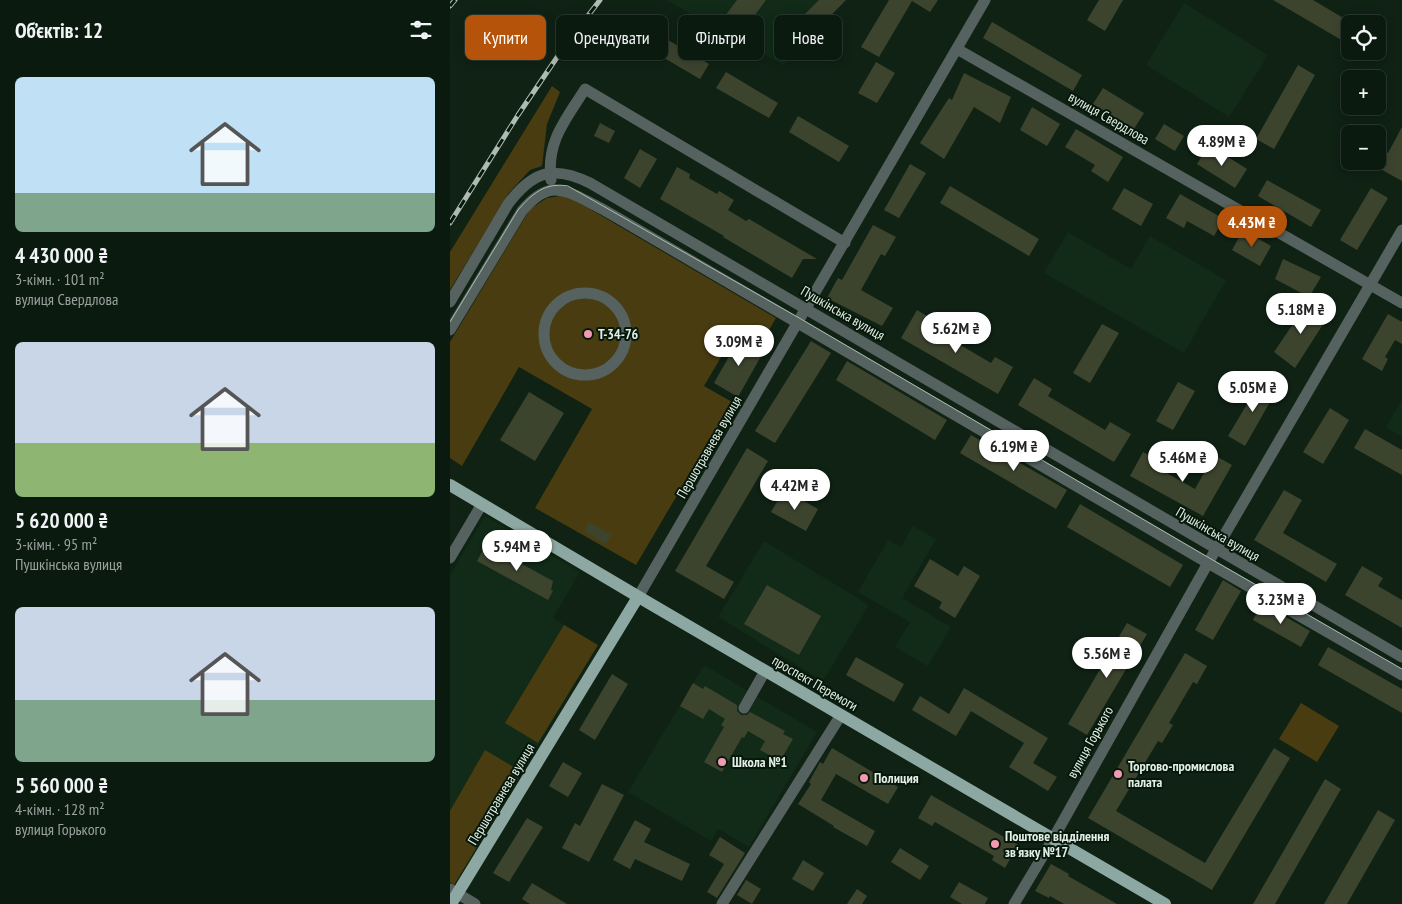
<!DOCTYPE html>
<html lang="uk">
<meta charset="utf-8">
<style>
:root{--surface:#0b1a0f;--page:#142318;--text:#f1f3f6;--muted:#9aa19e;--line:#2b382f;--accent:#b45309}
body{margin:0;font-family:"PT Sans Narrow",sans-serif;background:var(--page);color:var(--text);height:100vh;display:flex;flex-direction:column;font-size:19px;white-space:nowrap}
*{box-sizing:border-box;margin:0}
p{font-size:16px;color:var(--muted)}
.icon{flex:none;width:28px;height:28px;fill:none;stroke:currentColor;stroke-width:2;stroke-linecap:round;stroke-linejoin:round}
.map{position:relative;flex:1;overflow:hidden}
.side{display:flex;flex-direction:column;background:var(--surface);width:450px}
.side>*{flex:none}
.hud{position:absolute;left:15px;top:15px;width:475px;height:45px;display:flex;gap:10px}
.tools{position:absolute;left:891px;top:15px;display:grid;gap:10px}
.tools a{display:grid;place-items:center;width:45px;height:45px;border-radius:8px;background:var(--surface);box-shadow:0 2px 12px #0003,0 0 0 1px var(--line);font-size:25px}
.price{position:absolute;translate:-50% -42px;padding:0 11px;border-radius:18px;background:#fff;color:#222;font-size:16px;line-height:32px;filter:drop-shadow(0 1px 2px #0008)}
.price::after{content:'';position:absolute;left:50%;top:30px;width:15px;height:11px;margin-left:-8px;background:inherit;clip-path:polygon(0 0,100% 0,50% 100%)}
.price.selected{background:var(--accent);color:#fff}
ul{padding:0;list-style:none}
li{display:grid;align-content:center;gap:10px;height:265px;padding:0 15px}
li span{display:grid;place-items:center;height:155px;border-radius:8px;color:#555}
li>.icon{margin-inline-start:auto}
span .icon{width:90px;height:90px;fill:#fffc;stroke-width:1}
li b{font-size:21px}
h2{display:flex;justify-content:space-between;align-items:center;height:60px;padding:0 15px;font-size:21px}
.pill{padding:0 18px;border-radius:8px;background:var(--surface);box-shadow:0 2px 12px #0003,0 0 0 1px var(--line);font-size:18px;line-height:45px}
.pill.selected{background:var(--accent);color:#fff}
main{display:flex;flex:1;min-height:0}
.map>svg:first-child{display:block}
.built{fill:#112b18}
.green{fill:#493c11}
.building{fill:#3d442e}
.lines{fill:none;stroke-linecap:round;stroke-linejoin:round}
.minor{stroke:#55625f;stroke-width:11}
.major{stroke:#8da8a2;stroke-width:12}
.tram{stroke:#adbbb0;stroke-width:1}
.rail-casing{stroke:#adbbb0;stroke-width:5}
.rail{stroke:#06180b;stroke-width:3;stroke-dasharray:9;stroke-linecap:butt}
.poi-dot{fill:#f19ab2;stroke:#06180b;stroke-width:2}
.labels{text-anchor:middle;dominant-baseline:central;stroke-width:4;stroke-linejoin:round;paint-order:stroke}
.street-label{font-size:14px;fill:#e3efe5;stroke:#06180b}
.poi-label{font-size:14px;font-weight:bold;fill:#e3efe5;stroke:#06180b;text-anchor:start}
</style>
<main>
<section class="side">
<h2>Об’єктів: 12<svg class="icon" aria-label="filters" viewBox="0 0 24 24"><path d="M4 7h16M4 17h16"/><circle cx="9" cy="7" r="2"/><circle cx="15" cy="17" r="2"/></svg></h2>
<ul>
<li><span style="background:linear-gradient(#bfe0f5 75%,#7fa58c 0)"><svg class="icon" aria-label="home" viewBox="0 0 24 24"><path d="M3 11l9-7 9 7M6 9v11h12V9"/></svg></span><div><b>4 430 000 ₴</b><p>3-кімн. · 101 m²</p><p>вулиця Свердлова</p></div></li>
<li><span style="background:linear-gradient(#c9d6e8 65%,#8fb573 0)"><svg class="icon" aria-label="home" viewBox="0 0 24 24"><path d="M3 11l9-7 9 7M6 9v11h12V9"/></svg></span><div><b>5 620 000 ₴</b><p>3-кімн. · 95 m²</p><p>Пушкінська вулиця</p></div></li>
<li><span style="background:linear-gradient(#c9d6e8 60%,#7fa58c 0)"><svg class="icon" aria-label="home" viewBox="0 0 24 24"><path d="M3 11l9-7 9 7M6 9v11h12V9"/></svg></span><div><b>5 560 000 ₴</b><p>4-кімн. · 128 m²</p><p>вулиця Горького</p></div></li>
</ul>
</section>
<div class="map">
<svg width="952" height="904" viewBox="0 0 952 904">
<rect width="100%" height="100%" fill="#0f2214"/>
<g class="built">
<path d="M216,0H396L333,65Z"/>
<path d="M734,3L818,55L779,117L696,65Z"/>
<path d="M618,232L681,269L700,236L776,280L734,353L594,273Z"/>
<path d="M952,399V437L936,427Z"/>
<path d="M35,516L130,572L103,618L148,645L4,885L0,882V575Z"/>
<path d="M463,526L486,539L452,598L501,627L478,666L445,647L460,622L408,592L438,540L451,547Z"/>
<path d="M314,541L419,605L373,681L268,617Z"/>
<path d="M254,665L367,732L299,847L268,829L261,841L178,792Z"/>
</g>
<g class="green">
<path d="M102,86L110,92L97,124L92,166L80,170L58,194L0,290V252Z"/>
<path d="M116,195L326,318L314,339L290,325L254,386L282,402L186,565L85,508L142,409L69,367L12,466L0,458V342L80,209L97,198Z"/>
<path d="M114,625L148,645L88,743L55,723Z"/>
<path d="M851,703L889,726L867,762L829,739Z"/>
<path d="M35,750L72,772L4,885L0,882V811Z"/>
</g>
<g class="building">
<path d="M287,0H316L299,23L296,20L288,31L272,20Z"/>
<path d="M369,0H396L350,47L336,33Z"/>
<path d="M439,0H488L480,12L462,1L429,57L411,47Z"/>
<path d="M649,0H673L655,31L637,20Z"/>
<path d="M823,0H863L900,22V45Z"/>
<path d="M542,22L632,75L623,91L533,38Z"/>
<path d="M206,33L259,64L250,79L197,48Z"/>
<path d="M426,62L445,73L427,103L408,93Z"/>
<path d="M848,65L865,75L824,149L806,139Z"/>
<path d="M276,72L328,103L319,118L266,88Z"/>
<path d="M514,73L561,97L550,123L524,107L494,159L470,143L499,98L502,100Z"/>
<path d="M653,88L694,113L684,129L643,104Z"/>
<path d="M582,107L610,124L597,146L570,130Z"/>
<path d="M348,116L399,146L389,162L339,132Z"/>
<path d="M150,123L165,131L159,143L144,136Z"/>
<path d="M714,124L734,136L725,151L705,139Z"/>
<path d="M952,127V181L916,161H928V153L930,149L938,153Z"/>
<path d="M626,129L673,157L658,182L641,171L645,165L615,147Z"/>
<path d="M759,145L797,169L785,188L747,164Z"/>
<path d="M190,149L207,159L190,188L174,178Z"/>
<path d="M460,164L476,173L449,218L434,210Z"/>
<path d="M227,167L240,174L239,178L267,194L269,191L284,200L278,210L296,221L299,219L367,259H353L342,278L273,237L274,236L210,199Z"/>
<path d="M817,180L871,210L861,227L808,196Z"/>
<path d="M500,186L589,239L579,256L490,203Z"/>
<path d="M674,188L703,204L691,226L662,209Z"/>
<path d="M921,188L938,198L907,250L890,240Z"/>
<path d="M730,194L774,219L764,236L737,221L734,228L716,218Z"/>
<path d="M423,225L446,237L435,256L431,254L411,290L443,308L432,326L377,298L388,278L392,280Z"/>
<path d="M793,230L821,246L810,266L782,250Z"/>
<path d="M833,259L871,277L859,297L825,279Z"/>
<path d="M858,302L879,315L845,368L824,352Z"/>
<path d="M467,310L487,322L483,329L541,363L545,357L563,367L548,394L451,338Z"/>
<path d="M938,314L952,322V344L945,340L935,357L938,359L932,371L912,359Z"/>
<path d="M652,324L669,333L640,383L623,373Z"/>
<path d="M290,337L314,351L288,397L264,383Z"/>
<path d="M361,341L381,353L325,443L305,431Z"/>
<path d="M397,361L497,420L485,440L386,380Z"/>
<path d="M584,378L602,389L598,396L655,430L660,422L681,434L664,462L568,405Z"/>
<path d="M812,379L828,388L795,446L778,436Z"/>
<path d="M728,382L745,391L723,430L706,421Z"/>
<path d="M79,392L114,413L85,461L50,440Z"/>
<path d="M880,408L899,420L873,464L853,452Z"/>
<path d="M915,429L952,450V475L904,448Z"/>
<path d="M521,435L617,490L606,509L510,453Z"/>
<path d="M297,448L318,461L256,566L284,582L274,599L225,571Z"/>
<path d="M693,452L709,461L706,467L745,489L764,455L782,465L753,516L680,476Z"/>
<path d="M334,490L368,509L356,531L321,512Z"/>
<path d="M834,490L852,500L833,533L887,564L876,582L804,540Z"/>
<path d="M630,504L733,565L720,587L617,527Z"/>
<path d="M139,522L161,535L156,544L134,531Z"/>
<path d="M35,546L43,551L44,549L103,581L101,590L103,591L98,600L27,561Z"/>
<path d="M480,559L508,576L514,566L530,576L505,618L489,608L492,602L464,586Z"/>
<path d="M912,566L933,578L928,586L952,600V628L895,595Z"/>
<path d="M773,580L791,591L763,640L745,630Z"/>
<path d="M317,585L371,616L349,655L294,624Z"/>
<path d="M812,603L860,631L851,647L803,620Z"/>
<path d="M677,623L697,634L637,735L618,724Z"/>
<path d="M878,647L952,689V713L868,665Z"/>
<path d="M735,653L757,666L747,684L743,682L719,723L723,725L712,743L708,741L666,811L755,863L824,748L840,758L762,890L638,818Z"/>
<path d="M406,657L454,684L444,702L396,675Z"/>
<path d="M162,674L178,684L145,740L129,730Z"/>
<path d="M243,683L253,689L255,686L287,705V711L291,715H297L300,712L335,731L333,734L343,739L330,761L310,750L315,741L298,731L294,738L292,737L272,772L254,762L274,727L271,725L275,719L259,709L253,719L230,706Z"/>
<path d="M514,688L598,738L583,763L607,777L598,791L559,767L574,743L521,711L506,736L462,710L470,696L499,714Z"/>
<path d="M382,748L448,787L438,804L386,774L371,800L425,831L417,846L383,827L384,826L348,804L361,784L359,782L370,762L373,764Z"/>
<path d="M113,762L132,773L118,797L99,786Z"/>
<path d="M875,779L891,789L825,904H803Z"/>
<path d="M152,784L174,795L139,862L112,848L125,823L130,826Z"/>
<path d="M481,795L568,845L555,868L542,860L544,856L485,822L482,826L468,818Z"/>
<path d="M928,810L945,820L897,904H874Z"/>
<path d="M77,818L93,827L59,882L43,873Z"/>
<path d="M185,820L201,829L194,842L240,864L232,881L185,859L180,869L163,860Z"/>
<path d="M270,837L295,853L267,898L257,892L274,864L259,855Z"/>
<path d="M450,848L479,866L470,880L441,862Z"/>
<path d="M353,860L374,873L363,891L342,879Z"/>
<path d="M601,864L619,874L618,876L667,904H614L600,896L599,898L585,891Z"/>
<path d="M296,880L311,889L302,904L287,895Z"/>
<path d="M509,882L538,898L535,904H512L500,897Z"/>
<path d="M82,883L117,904H80L72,899Z"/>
<path d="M407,889L417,896L412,904H397Z"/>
</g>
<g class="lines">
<g class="minor">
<path d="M507,49L952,303"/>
<path d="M101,180C96,141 116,120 135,89L395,243"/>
<circle cx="135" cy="334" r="41"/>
<path d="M0,302L58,204C83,171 103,165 140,183C411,340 680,501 952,657"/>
<path d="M0,330L72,211C94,185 108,185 137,201C147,206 158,212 168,218L751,559L952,675"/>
<path d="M0,558L32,504"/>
<path d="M188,597L535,0"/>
<path d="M294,708L315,671"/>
<path d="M0,889L25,904"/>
<path d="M272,904L391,715"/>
<path d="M564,904L603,839L758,563L952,230"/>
</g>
<g class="major">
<path d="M0,485L199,603L715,904"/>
<path d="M1,904L188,597"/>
</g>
<path class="tram" d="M0,322L68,210C82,194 95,182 118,186L351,319L761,559L952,669"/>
<g class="rail-casing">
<g id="rail">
<path d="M0,6L5,0"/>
<path d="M0,223L68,115L114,47L150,0"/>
</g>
</g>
<use href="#rail" class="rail"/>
</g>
<g class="poi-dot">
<circle cx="138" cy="334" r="5"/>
<circle cx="272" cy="762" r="5"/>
<circle cx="668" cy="774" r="5"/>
<circle cx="414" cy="778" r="5"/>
<circle cx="545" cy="844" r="5"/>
</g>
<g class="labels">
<g class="street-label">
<text transform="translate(659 118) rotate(30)">вулиця Свердлова</text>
<text transform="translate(393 313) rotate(30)">Пушкінська вулиця</text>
<text transform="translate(259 447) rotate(-60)">Першотравнева вулиця</text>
<text transform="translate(768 534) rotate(30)">Пушкінська вулиця</text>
<text transform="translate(365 683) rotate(30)">проспект Перемоги</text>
<text transform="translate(640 742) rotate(-61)">вулиця Горького</text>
<text transform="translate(51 794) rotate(-59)">Першотравнева вулиця</text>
</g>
<g class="poi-label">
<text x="148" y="334">Т-34-76</text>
<text x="282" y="762">Школа №1</text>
<text x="678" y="766">Торгово-промислова<tspan x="678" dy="16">палата</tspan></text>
<text x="424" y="778">Полиция</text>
<text x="555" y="836">Поштове відділення<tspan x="555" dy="16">зв'язку №17</tspan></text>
</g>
</g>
</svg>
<div class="tools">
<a><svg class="icon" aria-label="locate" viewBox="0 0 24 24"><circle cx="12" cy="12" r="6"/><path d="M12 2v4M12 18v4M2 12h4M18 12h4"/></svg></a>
<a>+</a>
<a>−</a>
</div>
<b class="price" style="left:772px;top:167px">4.89M ₴</b>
<b class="price selected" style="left:802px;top:248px">4.43M ₴</b>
<b class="price" style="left:851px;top:335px">5.18M ₴</b>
<b class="price" style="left:506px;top:354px">5.62M ₴</b>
<b class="price" style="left:289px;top:367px">3.09M ₴</b>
<b class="price" style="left:803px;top:413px">5.05M ₴</b>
<b class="price" style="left:564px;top:472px">6.19M ₴</b>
<b class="price" style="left:733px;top:483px">5.46M ₴</b>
<b class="price" style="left:345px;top:511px">4.42M ₴</b>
<b class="price" style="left:67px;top:572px">5.94M ₴</b>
<b class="price" style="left:831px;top:625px">3.23M ₴</b>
<b class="price" style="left:657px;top:679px">5.56M ₴</b>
<div class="hud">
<a class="pill selected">Купити</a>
<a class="pill">Орендувати</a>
<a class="pill">Фільтри</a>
<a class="pill">Нове</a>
</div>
</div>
</main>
